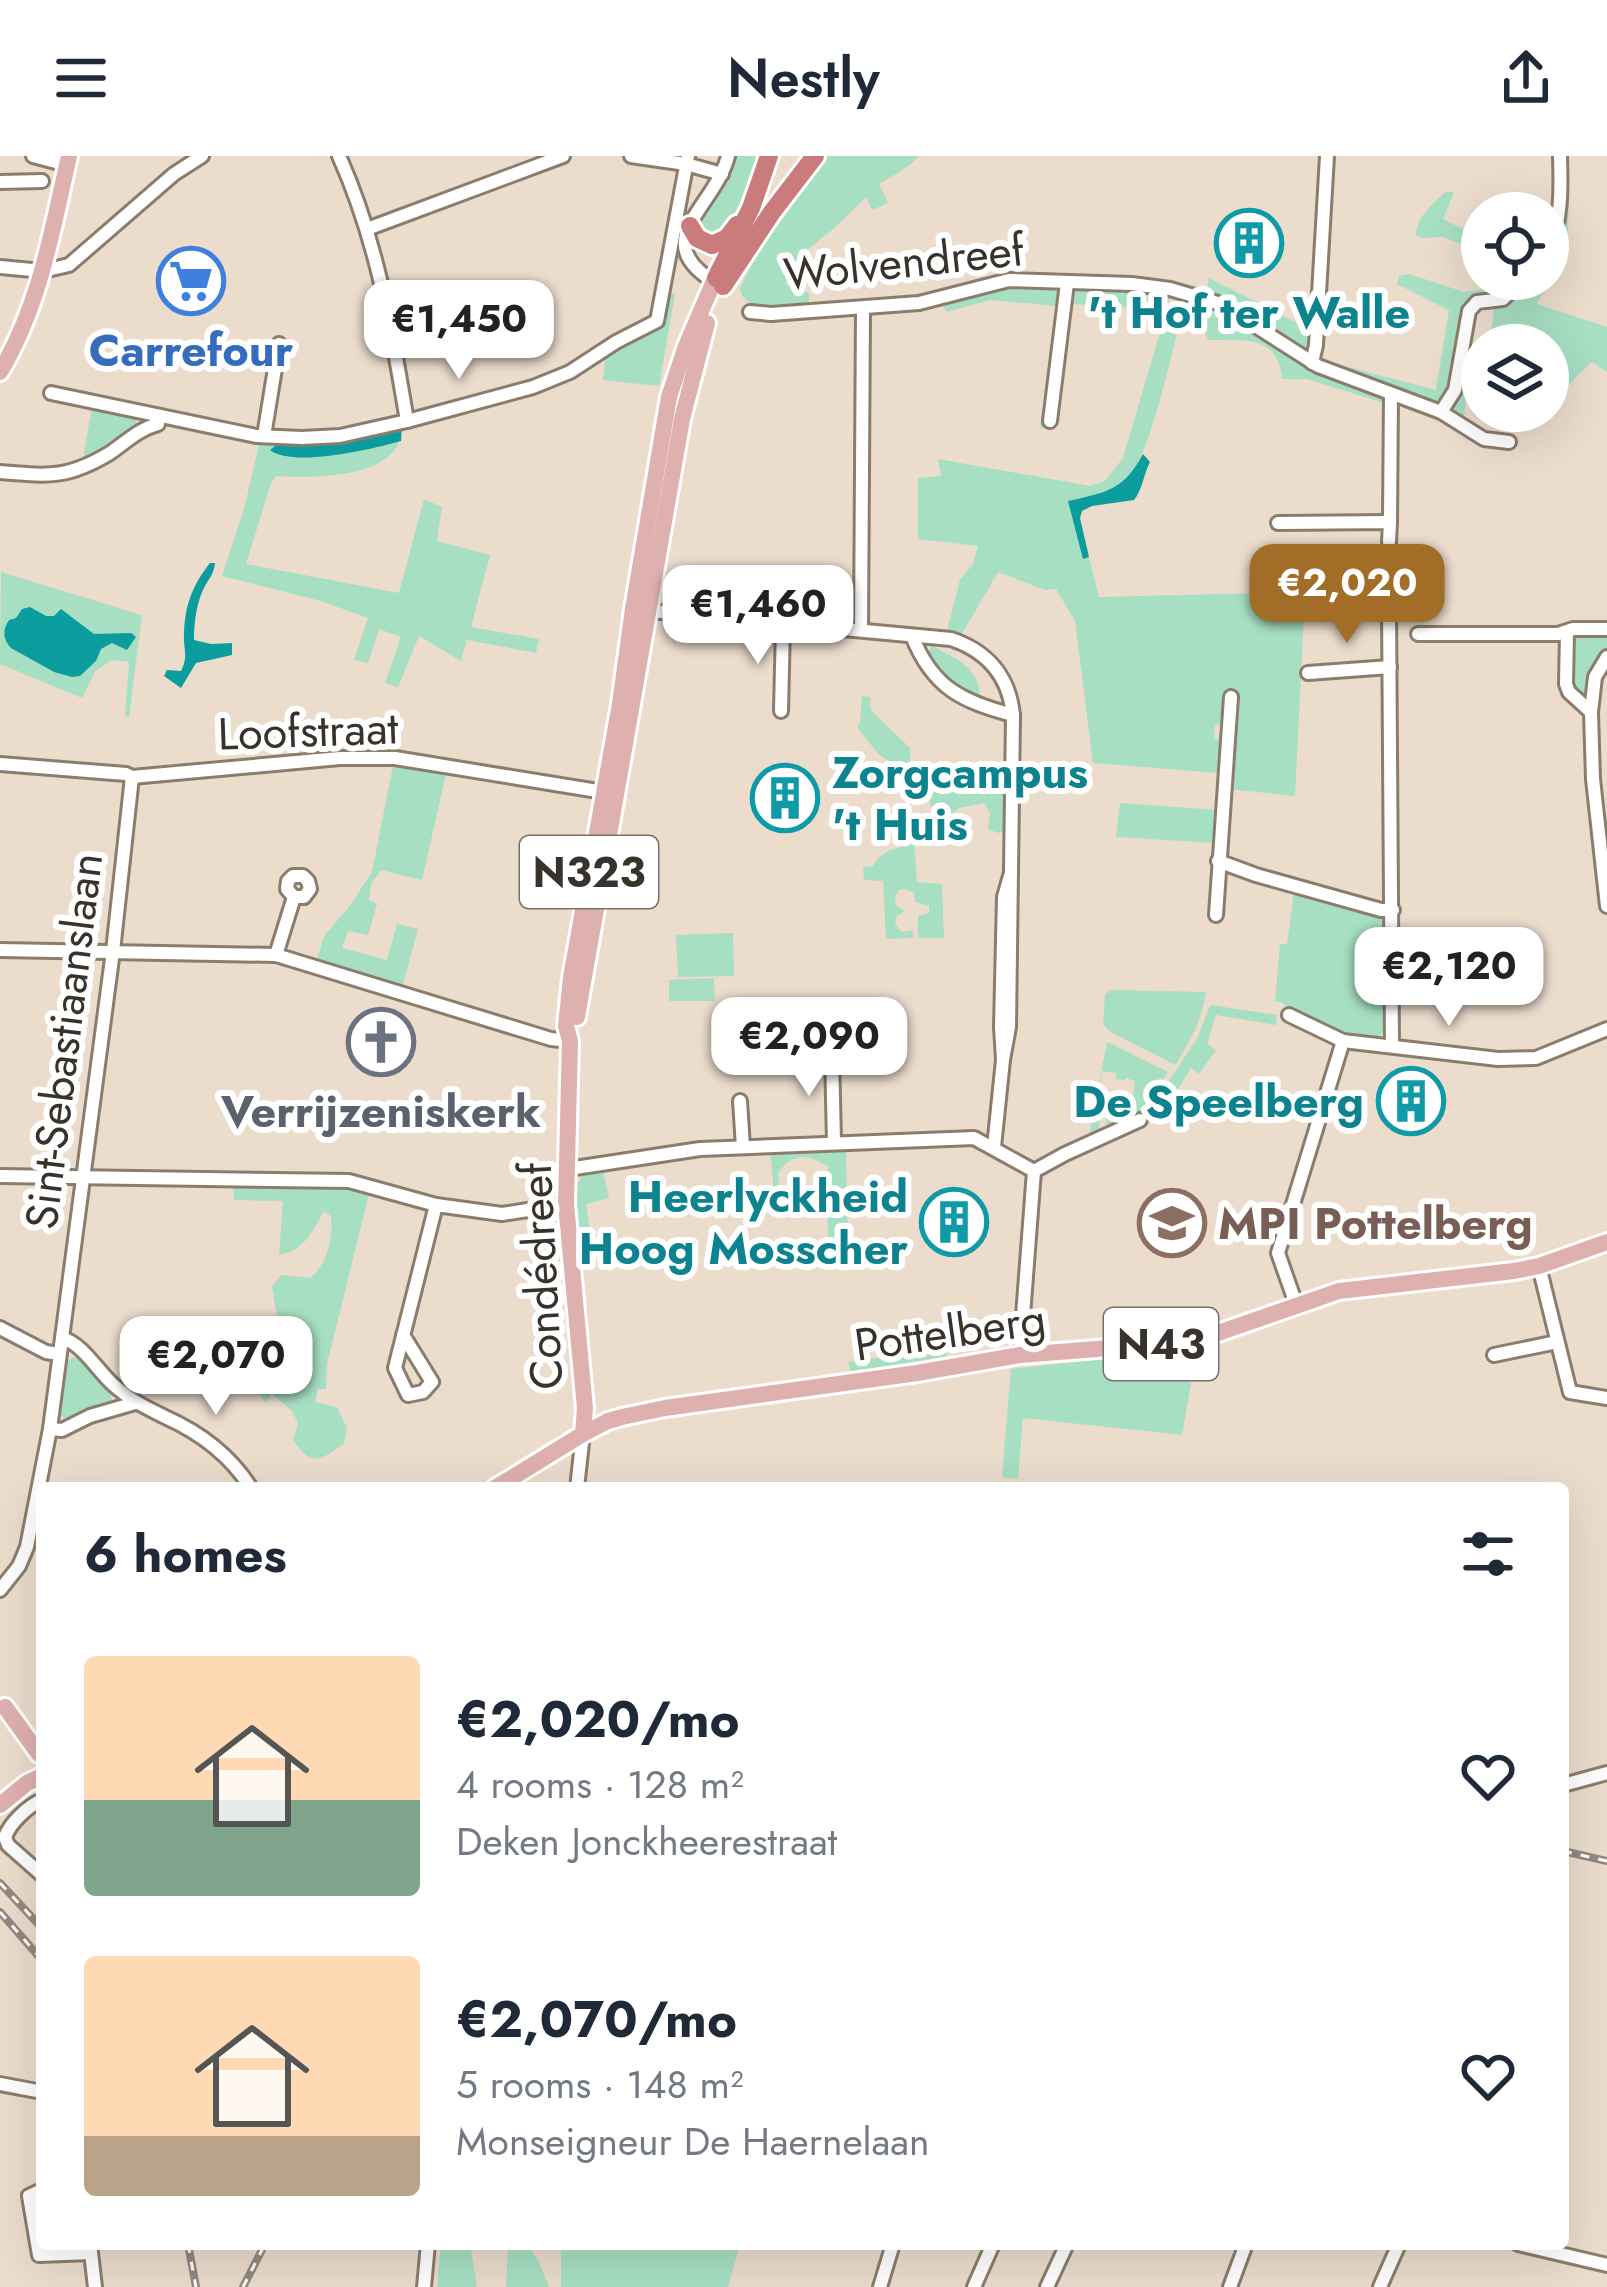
<!DOCTYPE html>
<meta charset="utf-8">
<style>
:root{--surface:#fff;--page:#f2f2f3;--text:#1f2937;--muted:#747a83;--accent:#a26d26}
body{margin:0;font-family:Jost,sans-serif;background:var(--page);color:var(--text);height:100vh;display:flex;flex-direction:column;font-size:45px;white-space:nowrap}
*{box-sizing:border-box;margin:0}
p{font-size:39px;color:var(--muted)}
.icon{flex:none;width:66px;height:66px;fill:none;stroke:currentColor;stroke-width:2;stroke-linecap:round;stroke-linejoin:round}
.map{position:relative;flex:1;overflow:hidden}
.sheet{position:absolute;left:36px;top:1326px;width:1533px;height:768px;display:flex;flex-direction:column;background:var(--surface);border-radius:12px;box-shadow:0 12px 48px #0002}
.sheet>*{flex:none}
.buttons{position:absolute;left:1461px;top:36px;display:grid;gap:24px}
.buttons a{display:grid;place-items:center;width:108px;height:108px;border-radius:50%;background:var(--surface);box-shadow:0 12px 48px #0002;font-size:60px}
.price{position:absolute;translate:-50% -102px;padding:0 27px;border-radius:24px;background:#fff;color:#222;font-size:39px;line-height:78px;filter:drop-shadow(0 3px 6px #0008)}
.price::after{content:'';position:absolute;left:50%;top:72px;width:36px;height:27px;margin-left:-18px;background:inherit;clip-path:polygon(0 0,100% 0,50% 100%)}
.price.selected{background:var(--accent);color:#fff}
ul{padding:0;list-style:none}
li{display:flex;align-items:center;gap:36px;height:300px;padding:0 48px}
li span{display:grid;place-items:center;flex:none;width:336px;height:240px;border-radius:12px;color:#555}
li>.icon{margin-inline-start:auto}
span .icon{width:144px;height:144px;fill:#fffc;stroke-width:1}
li b{font-size:51px}
h2{display:flex;justify-content:space-between;align-items:center;height:144px;padding:0 48px;font-size:51px}
header{display:flex;justify-content:space-between;align-items:center;height:156px;padding:0 48px;background:var(--surface);font-size:54px;font-weight:600}
.map>svg:first-child{display:block}
.green{fill:#a7dfc3}
.water{fill:#0b9c9d}
.lines{fill:none;stroke-linecap:round;stroke-linejoin:round}
.minor-casing{stroke:#8b7d6e;stroke-width:18}
.major-casing{stroke:#fff;stroke-width:22}
.highway-casing{stroke:#fff;stroke-width:24}
.minor{stroke:#fff;stroke-width:12}
.major{stroke:#dfb0b0;stroke-width:16}
.highway{stroke:#c97c7b;stroke-width:18}
.rail-casing{stroke:#93887d;stroke-width:8}
.rail{stroke:#fff;stroke-width:3;stroke-dasharray:9;stroke-linecap:butt}
.labels{text-anchor:middle;dominant-baseline:central;stroke-width:12;stroke-linejoin:round;paint-order:stroke}
.shield{fill:#fff;stroke:#74706b;stroke-width:3}
.shield-label{font-size:42px;font-weight:bold;fill:#38322c}
.street-label{font-size:45px;fill:#38322c;stroke:#fff}
.culture-label{font-size:45px;font-weight:bold;fill:#0d838f;stroke:#fff;text-anchor:end}
.shop-label{font-size:45px;font-weight:bold;fill:#366cbe;stroke:#fff}
.worship-label{font-size:45px;font-weight:bold;fill:#5b616d;stroke:#fff}
.education-label{font-size:45px;font-weight:bold;fill:#785e54;stroke:#fff;text-anchor:start}
</style>
<header><svg class="icon" aria-label="menu" viewBox="0 0 24 24"><path d="M4 6h16M4 12h16M4 18h16"/></svg>Nestly<svg class="icon" aria-label="share" viewBox="0 0 24 24"><path d="M12 15V3M7 8l5-5 5 5M5 13v7h14v-7"/></svg></header>
<div class="map">
<svg width="1607" height="2131" viewBox="0 0 1607 2131">
<rect width="100%" height="100%" fill="#ebdccc"/>
<g class="green">
<path d="M733,0H757L742,43L722,81L718,84L697,74L698,64Z"/>
<path d="M828,0H919C909,11 893,20 879,28L888,47L872,54L866,41L832,74L798,101L785,128L809,137V152L755,151L742,140L740,132L756,99Z"/>
<path d="M1552,0H1568C1567,37 1573,82 1560,117C1554,130 1542,134 1537,148L1607,171V216L1592,206L1566,231L1548,218V189H1505L1491,182L1494,149L1477,151L1470,189L1464,266L1384,232V247L1307,223H1282C1279,178 1242,184 1208,184L1193,148L1170,141L1168,153L1070,148L1055,273L1040,272L1056,150L990,144L947,156L943,150H934L931,137L971,125L1007,120L1172,126L1207,132L1209,122L1313,175L1318,203L1436,234L1449,154L1397,128L1399,120L1409,118L1464,136L1489,133L1511,123H1548V77L1552,62Z"/>
<path d="M1447,35L1454,37L1443,63L1482,83V97L1443,81L1422,82L1416,79C1416,61 1434,46 1447,35Z"/>
<path d="M669,136L675,138L659,230L603,224L606,197L660,170Z"/>
<path d="M1161,173L1177,179C1168,210 1147,313 1122,328C1107,337 1086,341 1069,345L1084,403L1089,401L1099,441L1384,434L1383,451L1304,457L1295,640L1228,633L1236,533L1225,539L1223,568L1215,569L1214,583L1223,584L1219,617L1093,607L1075,465L1056,433L1045,434L998,416L962,478L947,474L960,424L973,408L978,390L918,383V322L941,320L938,303L1090,330L1105,325L1123,302Z"/>
<path d="M92,250L171,263L148,267L143,261H137L135,274L82,309Z"/>
<path d="M403,270C402,273 399,287 398,289C379,323 309,322 276,320L271,327L246,408L399,437L424,343L442,351L437,385L490,399L471,471L539,483L536,497L467,484L461,505L419,480L398,531L385,527L401,481L379,473L368,507L354,504L368,462L321,445L222,420L244,353L260,285L335,287Z"/>
<path d="M1,416L142,459L129,561L125,560L129,506L112,504L95,515L82,542L0,508Z"/>
<path d="M1571,477H1607V493L1591,514L1584,543L1570,531Z"/>
<path d="M931,489C957,504 980,509 980,545L942,520L928,503Z"/>
<path d="M862,540L870,541L871,554L910,592L911,625L1003,630V675L998,677L988,673L990,657L984,647L959,652L952,657L942,650H931L928,640H921L911,647L917,726L942,728L944,782H918V760L929,757V750L915,746L914,737L905,733L900,734L895,740L896,749L905,755L897,760L895,767L901,776L913,774V782L886,783L883,725L864,724L863,711L873,710C880,696 894,692 907,690V616L878,598L857,571L860,567Z"/>
<path d="M393,610L446,618L422,724L381,714L371,728L369,744L377,748L368,779L348,775L342,792L387,804L397,768L418,773L402,832L316,807L324,780L349,751L372,716Z"/>
<path d="M1120,647L1217,654L1215,687L1116,681Z"/>
<path d="M1294,736L1381,761L1384,765V874L1378,883C1343,878 1311,866 1281,846H1275L1280,788H1287Z"/>
<path d="M733,777L734,820L678,821L676,779Z"/>
<path d="M714,822L715,845H669V824Z"/>
<path d="M1110,834L1206,836C1202,864 1191,884 1175,909L1109,875L1103,868L1105,839Z"/>
<path d="M1210,849L1277,859L1276,869L1216,859L1207,888L1216,894L1199,918L1191,912L1159,964L1154,967L1149,963L1148,957L1198,881Z"/>
<path d="M1107,886L1168,916L1140,958L1105,977L1108,953L1122,954L1124,942L1133,943L1135,925L1126,922L1125,924L1116,923V917L1102,915L1098,943L1102,952L1098,978L1089,981Z"/>
<path d="M846,990L848,1099H828V1010C809,998 790,996 778,1018L782,1055H776L770,995Z"/>
<path d="M602,1011L609,1042L586,1048L591,1082L579,1084L576,1031L584,1016Z"/>
<path d="M340,1027L370,1034L327,1208L326,1233H318L315,1246L337,1251L347,1272L344,1288C319,1304 313,1312 293,1284L298,1267L292,1255L272,1238L265,1246L257,1236L259,1231L243,1220L230,1231L209,1224L207,1201L217,1197L231,1203L259,1205C286,1181 277,1164 272,1131L281,1119L310,1122C328,1108 333,1082 331,1060L324,1055C313,1075 304,1095 279,1099L283,1045L234,1044L233,1031Z"/>
<path d="M945,1184L947,1200L851,1216L848,1206L935,1194L934,1185Z"/>
<path d="M1197,1193L1182,1279L1023,1262L1018,1323L1002,1321L1011,1213Z"/>
<path d="M74,1201C90,1205 110,1227 112,1244L105,1250L67,1264L59,1257L65,1207Z"/>
<path d="M441,2088H470L477,2131H437Z"/>
<path d="M508,2088H527L538,2104L549,2131H506Z"/>
<path d="M561,2088H740L728,2131H561Z"/>
</g>
<g class="water">
<path d="M402,269L401,285C373,293 293,312 270,294L280,286L335,287Z"/>
<path d="M1143,298L1150,306C1144,317 1142,335 1134,344L1092,350L1082,355L1080,362L1089,401L1083,403L1068,345C1107,336 1123,335 1143,298Z"/>
<path d="M210,407H215C214,419 208,423 203,434C196,449 194,468 194,484L211,488L232,487V499L196,507L181,532L164,520L167,514L181,515C189,500 183,493 184,478C185,449 192,430 210,407Z"/>
<path d="M30,451L46,460H54L61,453L94,478L131,477L136,481L127,494L112,487L101,493L96,505L80,520L72,521L54,516L11,492C3,483 2,475 9,464L16,462L22,453Z"/>
</g>
<g class="lines">
<g class="minor-casing">
<g id="minor">
<path d="M33,0L67,9"/>
<path d="M339,0C377,84 392,175 407,265"/>
<path d="M631,0L686,8L722,18"/>
<path d="M0,26L42,25"/>
<path d="M367,73L563,0"/>
<path d="M1548,95C1562,67 1561,30 1560,0"/>
<path d="M0,111L43,115L69,109L174,18L202,0"/>
<path d="M718,128C644,86 715,52 728,0"/>
<path d="M750,156L771,158L919,147L1009,124L1132,128L1170,133L1221,148L1318,210L1441,256L1484,283L1509,286"/>
<path d="M1312,207L1316,189L1327,0"/>
<path d="M51,237L256,280L302,282L340,280L407,265L533,231L570,216L616,186L657,165L688,0"/>
<path d="M1441,256L1455,234L1469,155L1477,146L1503,143L1523,123"/>
<path d="M1050,265L1067,127"/>
<path d="M264,280L279,188"/>
<path d="M0,316C48,320 67,323 110,297C126,286 139,273 158,268"/>
<path d="M1390,366L1391,238"/>
<path d="M1278,367L1390,366L1389,386"/>
<path d="M1389,448L1392,890"/>
<path d="M640,454L951,483C987,495 1009,520 1013,559L1009,871L1003,904L1001,871L1004,741L1010,720"/>
<path d="M861,474L863,153"/>
<path d="M1567,476L1566,528L1569,536L1591,556"/>
<path d="M1418,478H1558L1573,473H1607"/>
<path d="M912,480C933,532 961,545 1013,559"/>
<path d="M1607,501L1595,521L1591,556L1593,623L1607,750"/>
<path d="M1308,517L1390,511"/>
<path d="M781,555L783,469"/>
<path d="M0,608L126,618L132,621L340,602H395L610,637"/>
<path d="M1218,705L1256,719L1381,754H1393"/>
<path d="M1216,759L1231,541"/>
<path d="M0,794L276,799L551,883L570,885"/>
<path d="M276,799L294,741L287,733L288,725L293,720H303L308,725L310,733L304,741H294"/>
<path d="M1289,859L1343,885L1498,903L1536,902L1607,873"/>
<path d="M832,899L834,986"/>
<path d="M740,945L743,991"/>
<path d="M994,991L1003,904"/>
<path d="M568,1013L700,993L974,982L1034,1015"/>
<path d="M1034,1015L1065,998L1140,964"/>
<path d="M0,1020L349,1025L436,1049L502,1058L566,1048"/>
<path d="M1539,1110L1570,1236L1607,1242"/>
<path d="M1296,1148L1278,1097L1343,885"/>
<path d="M0,1172L46,1196L59,1198"/>
<path d="M403,1179L432,1226L423,1236L408,1239L395,1212L436,1049"/>
<path d="M62,1182C85,1189 98,1217 117,1232C132,1245 147,1252 165,1261C201,1277 230,1299 251,1332"/>
<path d="M1020,1199L1034,1015"/>
<path d="M1494,1199L1557,1186"/>
<path d="M50,1273L62,1274L90,1260L135,1247"/>
<path d="M577,1332L583,1278"/>
<path d="M0,1434L19,1410L27,1391L50,1273L113,795L132,621"/>
<path d="M1563,1629L1607,1617"/>
<path d="M42,1644C28,1650 10,1667 5,1681L8,1689L42,1719"/>
<path d="M0,1928L42,1936"/>
<path d="M42,2034L29,2040L39,2099L91,2097"/>
<path d="M90,2088L95,2131"/>
<path d="M1518,2088L1607,2109"/>
<path d="M424,2131L428,2088"/>
<path d="M880,2131L893,2088"/>
<path d="M974,2131L993,2088"/>
<path d="M1047,2131L1067,2088"/>
<path d="M1230,2131L1246,2088"/>
<path d="M1380,2131L1399,2088"/>
</g>
</g>
<g class="major-casing">
<g id="major">
<path d="M0,216C40,149 52,75 69,0"/>
<path d="M577,861L682,263L707,167"/>
<path d="M583,1278L585,1252L566,1048L570,885L566,870L571,822L620,548L633,453L669,241L686,190L714,125"/>
<path d="M495,1332L583,1278L608,1265L622,1261L665,1252L917,1217L1020,1199L1186,1186L1218,1177L1339,1135L1514,1115L1539,1110L1607,1086"/>
<path d="M5,1551L39,1598"/>
<path d="M0,1649L27,1627L42,1620"/>
</g>
</g>
<g class="highway-casing">
<g id="highway">
<path d="M690,70L697,82L712,89L727,82L737,69"/>
<path d="M716,122L751,52L769,0"/>
<path d="M723,130L772,56L815,0"/>
</g>
</g>
<use href="#minor" class="minor"/>
<use href="#major" class="major"/>
<use href="#highway" class="highway"/>
<g class="rail-casing">
<g id="rail">
<path d="M1563,1695L1607,1705"/>
<path d="M0,1727L42,1772"/>
<path d="M0,1756L42,1804"/>
<path d="M188,2088L196,2131"/>
<path d="M243,2131L265,2088"/>
</g>
</g>
<use href="#rail" class="rail"/>
</g>
<defs>
<g id="building-ring" transform="scale(3.45)"><circle r="9.5" fill="#fff" stroke="#0f9aa8" stroke-width="1.5"/><path d="M-4-6H4V6H1V3H-1V6H-4ZM-2.5-4.3h1.7v1.8h-1.7ZM.8-4.3h1.7v1.8H.8ZM-2.5-1h1.7V.8h-1.7ZM.8-1h1.7V.8H.8Z" fill="#0f9aa8"/></g>
<g id="supermarket-ring" transform="scale(3.45)"><circle r="9.5" fill="#fff" stroke="#3f7fe0" stroke-width="1.5"/><path d="M-6-5.5h2.5l.6 2H6L4.5 2H-2.5L-4.4-4H-6ZM-1.5 3.2a1.3 1.3 0 1 0 .1 0ZM3 3.2a1.3 1.3 0 1 0 .1 0Z" fill="#3f7fe0"/></g>
<g id="church-ring" transform="scale(3.45)"><circle r="9.5" fill="#fff" stroke="#6b7280" stroke-width="1.5"/><path d="M-1.2-6h2.4v3.5h3.3v2.4h-3.3V6h-2.4V-.1h-3.3v-2.4h3.3Z" fill="#6b7280"/></g>
<g id="school-ring" transform="scale(3.45)"><circle r="9.5" fill="#fff" stroke="#8d6e63" stroke-width="1.5"/><path d="M0-5L7-2L0 1L-7-2ZM-4 1L0 2.5L4 1V4Q0 6-4 4Z" fill="#8d6e63"/></g>
</defs>
<g fill-rule="evenodd">
<use href="#building-ring" x="1249" y="87"/>
<use href="#supermarket-ring" x="191" y="125"/>
<use href="#building-ring" x="785" y="642"/>
<use href="#church-ring" x="381" y="886"/>
<use href="#building-ring" x="1411" y="945"/>
<use href="#building-ring" x="954" y="1066"/>
<use href="#school-ring" x="1172" y="1067"/>
</g>
<g class="labels">
<g class="shield">
<rect x="520" y="680" width="138" height="72" rx="9"/>
<rect x="1104" y="1152" width="114" height="72" rx="9"/>
</g>
<g class="shield-label">
<text x="589" y="716">N323</text>
<text x="1161" y="1188">N43</text>
</g>
<g class="street-label">
<text transform="translate(904 106) rotate(-6)">Wolvendreef</text>
<text transform="translate(308 575) rotate(-2)">Loofstraat</text>
<text transform="translate(64 885) rotate(-83)">Sint-Sebastiaanslaan</text>
<text transform="translate(541 1120) rotate(-93)">Condédreef</text>
<text transform="translate(950 1176) rotate(-8)">Pottelberg</text>
</g>
<g class="culture-label">
<text x="1249" y="156" text-anchor="middle">'t Hof ter Walle</text>
<text x="832" y="616" text-anchor="start">Zorgcampus<tspan x="832" dy="52">'t Huis</tspan></text>
<text x="1364" y="945">De Speelberg</text>
<text x="908" y="1040">Heerlyckheid<tspan x="908" dy="52">Hoog Mosscher</tspan></text>
</g>
<g class="shop-label">
<text x="191" y="194">Carrefour</text>
</g>
<g class="worship-label">
<text x="381" y="955">Verrijzeniskerk</text>
</g>
<g class="education-label">
<text x="1218" y="1067">MPI Pottelberg</text>
</g>
</g>
</svg>
<div class="buttons">
<a><svg class="icon" aria-label="locate" viewBox="0 0 24 24"><circle cx="12" cy="12" r="6"/><path d="M12 2v4M12 18v4M2 12h4M18 12h4"/></svg></a>
<a><svg class="icon" aria-label="layers" viewBox="0 0 24 24"><path d="M12 4l9 5-9 5-9-5zM3 14l9 5 9-5"/></svg></a>
</div>
<b class="price" style="left:459px;top:226px">€1,450</b>
<b class="price selected" style="left:1347px;top:490px">€2,020</b>
<b class="price" style="left:758px;top:511px">€1,460</b>
<b class="price" style="left:1449px;top:873px">€2,120</b>
<b class="price" style="left:809px;top:943px">€2,090</b>
<b class="price" style="left:216px;top:1262px">€2,070</b>
<section class="sheet">
<h2>6 homes<svg class="icon" aria-label="filters" viewBox="0 0 24 24"><path d="M4 7h16M4 17h16"/><circle cx="9" cy="7" r="2"/><circle cx="15" cy="17" r="2"/></svg></h2>
<ul>
<li><span style="background:linear-gradient(#ffd9b3 60%,#7fa58c 0)"><svg class="icon" aria-label="home" viewBox="0 0 24 24"><path d="M3 11l9-7 9 7M6 9v11h12V9"/></svg></span><div><b>€2,020/mo</b><p>4 rooms · 128 m²</p><p>Deken Jonckheerestraat</p></div><svg class="icon" aria-label="heart" viewBox="0 0 24 24"><path d="M12 20l-8-8c-3-5 5-10 8-4 3-6 11-1 8 4z"/></svg></li>
<li><span style="background:linear-gradient(#ffd9b3 75%,#b9a48a 0)"><svg class="icon" aria-label="home" viewBox="0 0 24 24"><path d="M3 11l9-7 9 7M6 9v11h12V9"/></svg></span><div><b>€2,070/mo</b><p>5 rooms · 148 m²</p><p>Monseigneur De Haernelaan</p></div><svg class="icon" aria-label="heart" viewBox="0 0 24 24"><path d="M12 20l-8-8c-3-5 5-10 8-4 3-6 11-1 8 4z"/></svg></li>
</ul>
</section>
</div>
